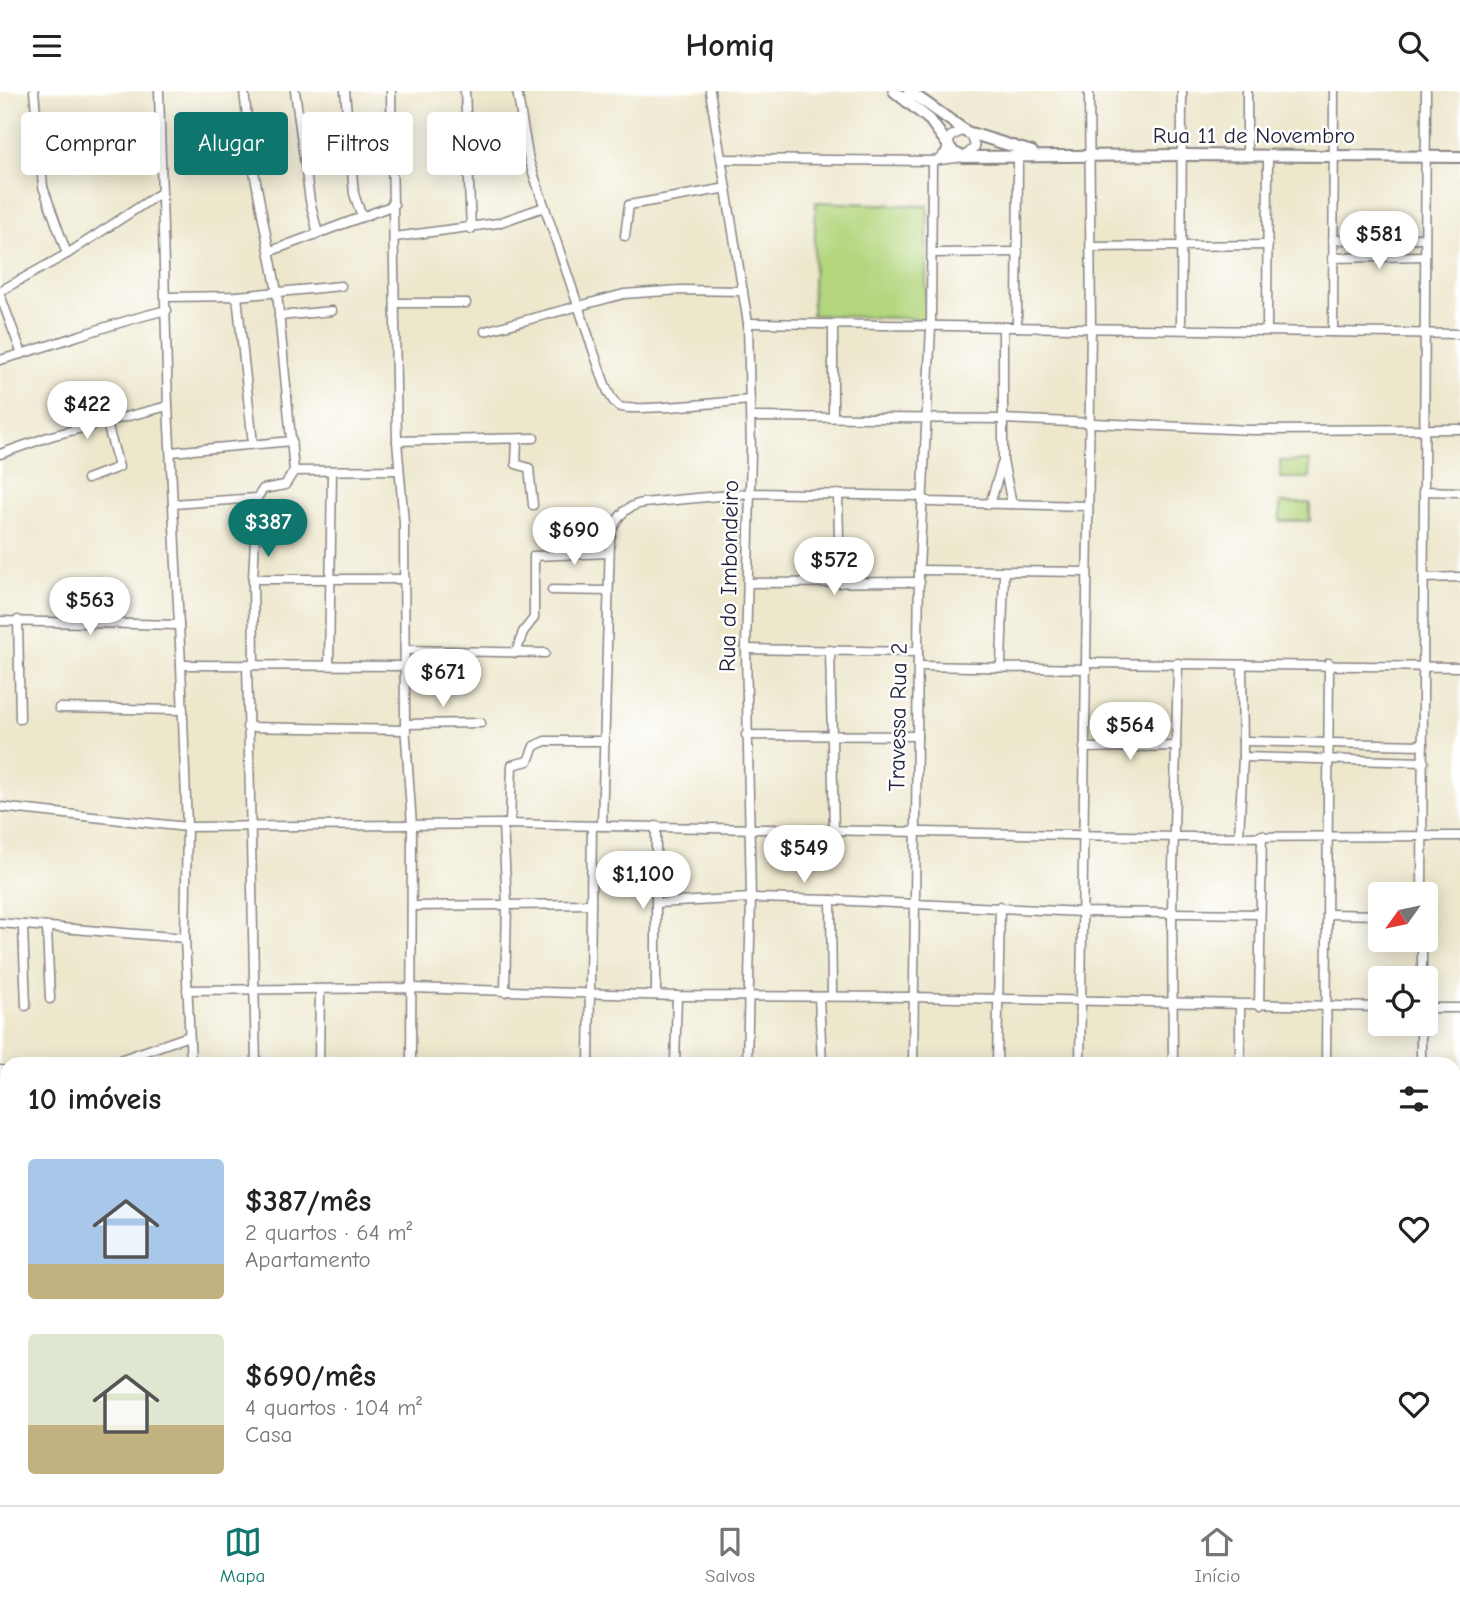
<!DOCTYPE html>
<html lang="pt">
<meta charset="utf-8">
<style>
:root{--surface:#fff;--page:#f2f2f2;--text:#222;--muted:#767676;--line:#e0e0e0;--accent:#0f766e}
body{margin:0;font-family:"Comic Neue",sans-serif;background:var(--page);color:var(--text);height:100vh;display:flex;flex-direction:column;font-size:26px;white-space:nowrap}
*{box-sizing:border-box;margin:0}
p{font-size:23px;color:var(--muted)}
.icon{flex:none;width:38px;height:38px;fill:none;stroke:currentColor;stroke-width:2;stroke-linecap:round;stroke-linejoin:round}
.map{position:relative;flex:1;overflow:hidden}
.drawer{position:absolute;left:0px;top:966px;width:1461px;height:448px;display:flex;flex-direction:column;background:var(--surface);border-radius:21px 21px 0 0;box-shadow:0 4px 18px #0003}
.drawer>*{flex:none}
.guide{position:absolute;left:21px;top:21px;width:700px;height:63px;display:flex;gap:14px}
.needle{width:46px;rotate:237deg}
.buttons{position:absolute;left:1368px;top:791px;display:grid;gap:14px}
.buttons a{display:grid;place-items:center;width:70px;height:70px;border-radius:7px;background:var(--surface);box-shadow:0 4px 18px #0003;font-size:35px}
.price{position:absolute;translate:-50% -60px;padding:0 16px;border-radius:24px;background:#fff;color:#222;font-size:23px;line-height:46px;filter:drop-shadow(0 2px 4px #0008)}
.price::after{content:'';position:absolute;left:50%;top:42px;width:21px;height:16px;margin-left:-10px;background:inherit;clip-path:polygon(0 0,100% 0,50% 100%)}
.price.active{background:var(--accent);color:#fff}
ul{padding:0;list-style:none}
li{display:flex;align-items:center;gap:21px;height:175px;padding:0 28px}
li span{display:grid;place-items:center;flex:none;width:196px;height:140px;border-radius:7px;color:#555}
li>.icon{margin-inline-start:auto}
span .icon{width:84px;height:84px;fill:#fffc;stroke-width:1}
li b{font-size:30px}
h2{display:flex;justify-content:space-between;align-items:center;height:84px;padding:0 28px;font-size:30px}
.chip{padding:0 24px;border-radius:7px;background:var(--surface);box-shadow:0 4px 18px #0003;font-size:24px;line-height:63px}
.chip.active{background:var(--accent);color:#fff}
header{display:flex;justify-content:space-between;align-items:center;height:91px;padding:0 28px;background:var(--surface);font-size:32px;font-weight:600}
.tab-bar{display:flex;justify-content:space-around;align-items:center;height:98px;border-top:2px solid var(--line);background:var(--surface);font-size:19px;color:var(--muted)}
.tab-bar a{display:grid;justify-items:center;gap:4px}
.tab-bar .active{color:var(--accent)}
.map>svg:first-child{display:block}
.park{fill:#b4d67e;stroke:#6b7c5c;stroke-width:2}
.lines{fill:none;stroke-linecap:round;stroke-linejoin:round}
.street-casing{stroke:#888484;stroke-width:11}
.secondary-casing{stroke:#888484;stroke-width:14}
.street{stroke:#fff;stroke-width:8}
.secondary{stroke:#fff;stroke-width:10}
.labels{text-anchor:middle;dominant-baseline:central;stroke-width:5;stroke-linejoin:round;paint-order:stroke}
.street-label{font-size:23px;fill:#22223b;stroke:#fff}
</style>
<header><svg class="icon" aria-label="menu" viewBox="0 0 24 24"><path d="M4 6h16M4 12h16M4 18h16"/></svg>Homiq<svg class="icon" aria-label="search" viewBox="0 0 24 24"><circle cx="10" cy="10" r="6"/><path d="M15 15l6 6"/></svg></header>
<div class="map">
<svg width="1460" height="1414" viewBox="0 0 1460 1414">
<rect width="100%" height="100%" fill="#fff"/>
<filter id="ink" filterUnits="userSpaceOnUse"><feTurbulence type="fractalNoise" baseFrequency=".0143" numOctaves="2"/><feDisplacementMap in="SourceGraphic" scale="14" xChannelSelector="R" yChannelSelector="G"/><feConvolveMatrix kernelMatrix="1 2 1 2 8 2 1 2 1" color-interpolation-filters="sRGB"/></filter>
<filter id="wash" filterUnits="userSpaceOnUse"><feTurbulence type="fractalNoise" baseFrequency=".00686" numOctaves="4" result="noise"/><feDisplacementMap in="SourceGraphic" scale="28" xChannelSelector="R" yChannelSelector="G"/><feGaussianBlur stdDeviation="1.57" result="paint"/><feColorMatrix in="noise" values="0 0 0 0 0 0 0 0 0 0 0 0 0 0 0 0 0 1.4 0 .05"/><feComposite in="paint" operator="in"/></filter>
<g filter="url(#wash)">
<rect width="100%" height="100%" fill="#ede7cc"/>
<g class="park">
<path d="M816,111L928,115L925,228L812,224Z"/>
<rect x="1280" y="370" width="30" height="17"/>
<rect x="1280" y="412" width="30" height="18"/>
</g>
</g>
<g filter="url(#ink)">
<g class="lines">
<g class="street-casing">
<g id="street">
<path d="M34,0L43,96L67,163"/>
<path d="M159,0L168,315L181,574L187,736L185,847L191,973"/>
<path d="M244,0L252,70L277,201L294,380L285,394L263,398L257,407L253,488L254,573"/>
<path d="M295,0L310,110L318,143"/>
<path d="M345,0L354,103L362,126"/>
<path d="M391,0L397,350L404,432L405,633L412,735L411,973"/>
<path d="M465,0L471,138"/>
<path d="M517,0L529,70L604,291C607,299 611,309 618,315C628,322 731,310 750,309"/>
<path d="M710,0L748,232L751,361L746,558L751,807L747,973"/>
<path d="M1247,64V0"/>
<path d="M723,68L932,70L964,66L975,56L972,45L962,40L951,45L946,61L938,69"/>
<path d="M625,145L629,114L727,97"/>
<path d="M395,146L498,132L544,116"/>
<path d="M1333,149L1424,147"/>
<path d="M1092,156L1268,154"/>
<path d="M271,160L394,114"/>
<path d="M932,162L1018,161"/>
<path d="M1332,167L1424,165"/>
<path d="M0,200L67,163L162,101"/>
<path d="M0,204L22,263"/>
<path d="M237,205L253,353"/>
<path d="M166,206L237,205L341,195"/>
<path d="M395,212H466"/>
<path d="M279,225L332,220"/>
<path d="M748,232L1460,243"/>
<path d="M1003,236V370L1012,413"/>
<path d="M1017,236L1018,66"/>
<path d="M1181,238L1182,0"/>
<path d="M1267,238L1268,64"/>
<path d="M485,240L624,203L680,199L743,200"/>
<path d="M1333,241L1334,0"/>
<path d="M0,269C56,254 110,232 167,219"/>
<path d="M833,325V234"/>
<path d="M751,326L1002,328L1252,339L1460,338"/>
<path d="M517,348L516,373L529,377L533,414"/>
<path d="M397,350L534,347"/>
<path d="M171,361L292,350"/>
<path d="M0,363L51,345L168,315"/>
<path d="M294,380L399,379"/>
<path d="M87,388L119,376L106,329"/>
<path d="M1423,400L1460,401"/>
<path d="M838,403L840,492"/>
<path d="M173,413L257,407"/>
<path d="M990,413L1002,373"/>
<path d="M919,479L1086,481"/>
<path d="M1424,487L1460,486"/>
<path d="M253,488H405"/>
<path d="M749,492L920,491"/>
<path d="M552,499L608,500"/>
<path d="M18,529L20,628"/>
<path d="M0,530L179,534"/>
<path d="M746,558L918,561"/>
<path d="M405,559L545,562"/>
<path d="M830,559L834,741"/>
<path d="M516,562L523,541L534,527V465L609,462"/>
<path d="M1086,572L1460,576"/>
<path d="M247,573L256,973"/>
<path d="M181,574L405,575"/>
<path d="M329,574L332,381"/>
<path d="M1001,574L1004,481"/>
<path d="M918,575L1086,578"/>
<path d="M59,617L183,619"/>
<path d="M405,633L481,632"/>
<path d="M247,636L406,639"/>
<path d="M746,644L917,645"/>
<path d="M1243,650L1423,654"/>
<path d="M1084,657L1176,655"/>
<path d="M1243,666L1424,671"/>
<path d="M0,716L187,736L503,733L1176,746L1460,745"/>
<path d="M503,733L507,814L505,901"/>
<path d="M510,733L512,674L528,670L534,655L545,650H605"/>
<path d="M602,735L610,449C613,430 624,415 643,412L751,402L917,405L930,411L1086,415"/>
<path d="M1239,745L1243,666L1242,574"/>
<path d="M1422,803L1426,0"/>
<path d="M831,809L1082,821L1260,823"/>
<path d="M658,812L751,807L831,809L832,905"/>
<path d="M413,815L591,813"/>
<path d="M1329,823L1381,824"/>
<path d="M0,832L185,847"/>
<path d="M23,836L26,915"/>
<path d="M47,838L50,908"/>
<path d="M1422,887V849"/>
<path d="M187,899L412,897L677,905L912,906L1381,916"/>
<path d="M656,904V735"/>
<path d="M819,906L822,973"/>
<path d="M1259,915L1262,744"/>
<path d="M1426,917H1460"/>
<path d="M108,973L189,945"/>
<path d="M319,973L320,898"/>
<path d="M589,973L592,735"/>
<path d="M675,973L677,905"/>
<path d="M913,973L919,479L931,236L932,70"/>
<path d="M997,973L1000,815"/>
<path d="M1080,973L1091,238L1089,0"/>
<path d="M1173,973L1172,822L1178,572"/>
<path d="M1240,973V914"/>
<path d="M1326,973L1329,572"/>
<path d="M1421,973V933"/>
<path d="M0,979L7,980"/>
<path d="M1454,1070L1460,1069"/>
<path d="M0,1092L5,1093"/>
<path d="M1454,1106L1460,1100"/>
<path d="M0,1139H7"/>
<path d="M0,1231L7,1230"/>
<path d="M0,1261L7,1276"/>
<path d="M0,1369L7,1367"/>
<path d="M51,1407L52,1414"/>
<path d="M207,1407V1414"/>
<path d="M516,1407L522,1414"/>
<path d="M1009,1407L1010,1414"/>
<path d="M1076,1407L1252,1414"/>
<path d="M99,1412L139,1407"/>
<path d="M610,1414V1407"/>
<path d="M776,1414V1407"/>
<path d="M866,1414V1407"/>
<path d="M1398,1414V1407"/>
</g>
</g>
<g class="secondary-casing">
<g id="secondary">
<path d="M894,0L930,29L954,62L964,66L1183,64L1460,66"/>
<path d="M909,0L967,41L1032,61"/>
</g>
</g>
<use href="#street" class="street"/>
<use href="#secondary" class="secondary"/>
</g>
</g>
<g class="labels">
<g class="street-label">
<text x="1254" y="44">Rua 11 de Novembro</text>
<text transform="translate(729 485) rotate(-89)">Rua do Imbondeiro</text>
<text transform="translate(898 626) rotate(-89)">Travessa Rua 2</text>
</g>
</g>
</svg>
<div class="buttons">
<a><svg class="needle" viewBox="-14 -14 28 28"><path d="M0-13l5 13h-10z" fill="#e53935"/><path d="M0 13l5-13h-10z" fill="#767676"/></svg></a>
<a><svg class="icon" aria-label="locate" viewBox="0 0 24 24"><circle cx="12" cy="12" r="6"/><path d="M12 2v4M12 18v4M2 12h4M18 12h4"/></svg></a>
</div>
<b class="price" style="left:1379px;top:180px">$581</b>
<b class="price" style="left:87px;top:350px">$422</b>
<b class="price active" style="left:268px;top:468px">$387</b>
<b class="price" style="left:574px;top:476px">$690</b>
<b class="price" style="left:834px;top:506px">$572</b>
<b class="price" style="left:90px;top:546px">$563</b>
<b class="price" style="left:443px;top:618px">$671</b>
<b class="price" style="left:1130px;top:671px">$564</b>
<b class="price" style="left:804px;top:794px">$549</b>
<b class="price" style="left:643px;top:820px">$1,100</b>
<div class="guide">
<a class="chip">Comprar</a>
<a class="chip active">Alugar</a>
<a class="chip">Filtros</a>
<a class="chip">Novo</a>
</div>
<section class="drawer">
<h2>10 imóveis<svg class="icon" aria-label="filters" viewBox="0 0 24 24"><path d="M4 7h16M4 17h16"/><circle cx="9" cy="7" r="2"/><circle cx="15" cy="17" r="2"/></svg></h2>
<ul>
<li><span style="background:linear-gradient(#a9c7e8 75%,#c2b280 0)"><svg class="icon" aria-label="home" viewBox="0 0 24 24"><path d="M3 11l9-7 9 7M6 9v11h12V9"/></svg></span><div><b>$387/mês</b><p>2 quartos · 64 m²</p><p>Apartamento</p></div><svg class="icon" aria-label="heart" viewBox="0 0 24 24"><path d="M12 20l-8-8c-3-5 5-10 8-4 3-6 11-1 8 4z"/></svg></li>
<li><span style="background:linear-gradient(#dfe7d0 65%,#c2b280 0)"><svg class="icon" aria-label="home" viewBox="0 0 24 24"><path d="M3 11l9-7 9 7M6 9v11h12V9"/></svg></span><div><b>$690/mês</b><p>4 quartos · 104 m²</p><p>Casa</p></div><svg class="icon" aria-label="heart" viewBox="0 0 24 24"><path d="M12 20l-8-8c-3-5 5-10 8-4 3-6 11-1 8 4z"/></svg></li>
</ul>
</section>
</div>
<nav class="tab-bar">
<a class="active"><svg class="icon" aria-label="map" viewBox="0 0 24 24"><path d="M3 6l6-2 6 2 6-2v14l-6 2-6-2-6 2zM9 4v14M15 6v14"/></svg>Mapa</a>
<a><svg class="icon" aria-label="saved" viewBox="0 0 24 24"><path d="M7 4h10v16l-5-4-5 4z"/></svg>Salvos</a>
<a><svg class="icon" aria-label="home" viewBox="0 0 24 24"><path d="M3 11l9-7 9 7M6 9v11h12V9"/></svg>Início</a>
</nav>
